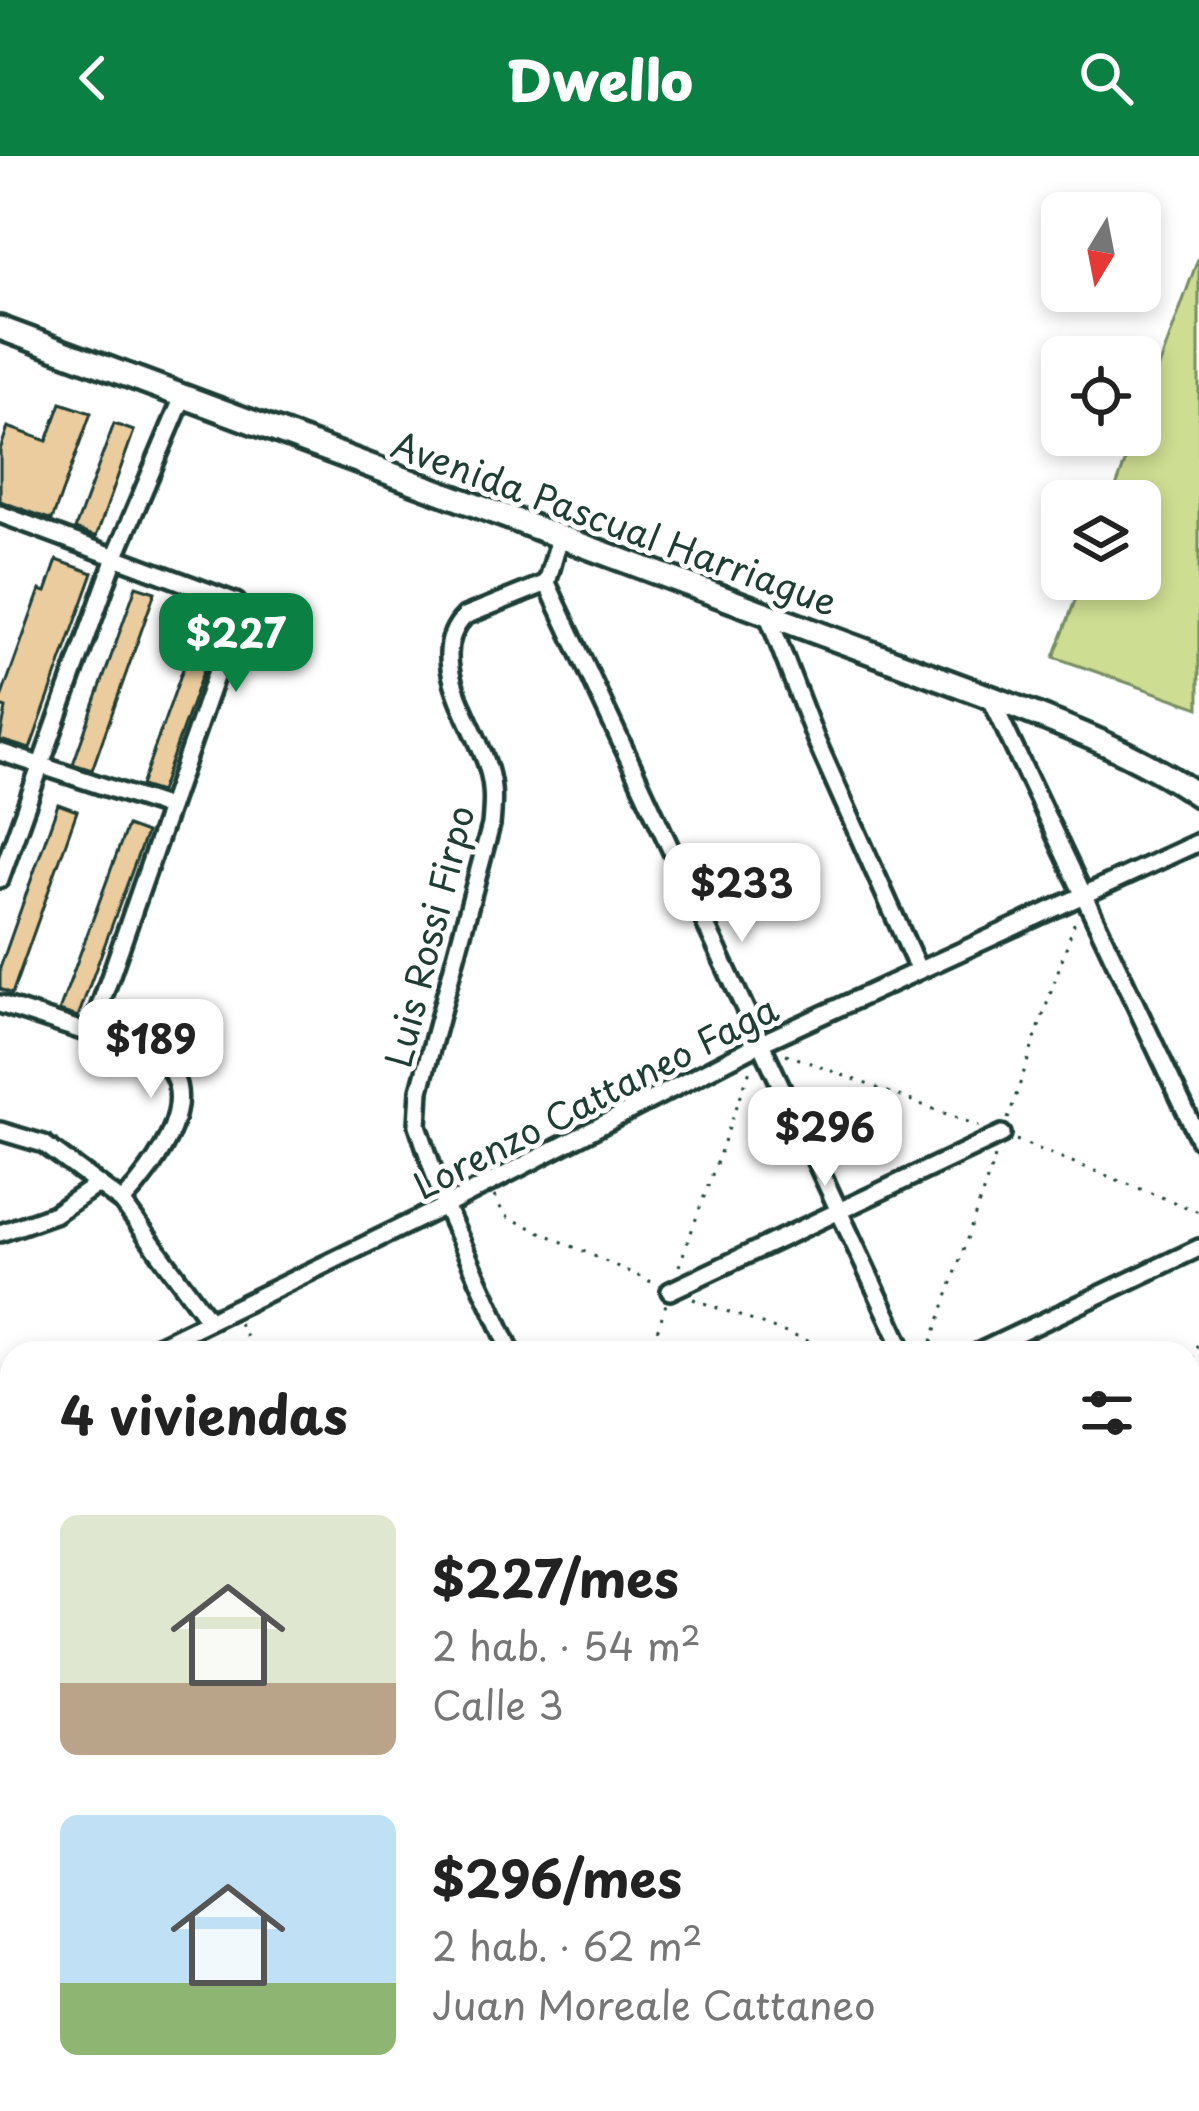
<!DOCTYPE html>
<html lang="es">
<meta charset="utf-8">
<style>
:root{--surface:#fff;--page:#f6f6f6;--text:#222;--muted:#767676;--accent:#0b8043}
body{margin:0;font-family:"Playpen Sans",sans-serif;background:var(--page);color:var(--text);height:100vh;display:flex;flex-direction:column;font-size:45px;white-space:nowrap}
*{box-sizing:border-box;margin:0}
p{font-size:39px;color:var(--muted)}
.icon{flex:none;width:66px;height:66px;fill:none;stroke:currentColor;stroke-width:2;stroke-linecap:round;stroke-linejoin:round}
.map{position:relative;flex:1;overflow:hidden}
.details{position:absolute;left:0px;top:1185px;width:1200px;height:771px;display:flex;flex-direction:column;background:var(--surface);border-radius:36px 36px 0 0;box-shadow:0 6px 18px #0003}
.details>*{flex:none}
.needle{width:78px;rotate:190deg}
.fabs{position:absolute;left:1041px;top:36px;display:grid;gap:24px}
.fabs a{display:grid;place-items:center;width:120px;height:120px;border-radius:18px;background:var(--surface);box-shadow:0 6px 18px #0003;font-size:60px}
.price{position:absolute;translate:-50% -102px;padding:0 27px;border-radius:24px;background:#fff;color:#222;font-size:39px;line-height:78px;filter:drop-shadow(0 3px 6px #0008)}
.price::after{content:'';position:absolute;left:50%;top:72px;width:36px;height:27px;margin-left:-18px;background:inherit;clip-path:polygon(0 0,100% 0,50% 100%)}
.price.on{background:var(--accent);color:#fff}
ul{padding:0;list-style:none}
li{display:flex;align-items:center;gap:36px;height:300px;padding:0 60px}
li span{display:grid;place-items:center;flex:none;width:336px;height:240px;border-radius:18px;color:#555}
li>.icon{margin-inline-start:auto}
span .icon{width:144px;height:144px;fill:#fffc;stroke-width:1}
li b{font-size:51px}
h2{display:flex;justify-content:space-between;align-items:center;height:144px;padding:0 60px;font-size:51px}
header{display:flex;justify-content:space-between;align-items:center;height:156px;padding:0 60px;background:var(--accent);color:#fff;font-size:54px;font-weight:800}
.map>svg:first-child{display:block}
.green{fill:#cddd91;stroke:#768d62;stroke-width:3}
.building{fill:#ebcc9e;stroke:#1f3d34;stroke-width:3}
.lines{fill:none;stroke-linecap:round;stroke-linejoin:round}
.street-casing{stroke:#1f3d34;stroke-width:24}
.secondary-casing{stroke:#1f3d34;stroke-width:30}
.path{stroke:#1f3d34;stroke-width:3;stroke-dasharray:3 9;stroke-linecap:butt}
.street{stroke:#fff;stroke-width:15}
.secondary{stroke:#fff;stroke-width:21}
.labels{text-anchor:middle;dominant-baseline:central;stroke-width:10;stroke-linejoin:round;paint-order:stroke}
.street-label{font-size:36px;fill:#1f3d34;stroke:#fff}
</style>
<header><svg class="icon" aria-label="back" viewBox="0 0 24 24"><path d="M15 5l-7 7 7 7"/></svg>Dwello<svg class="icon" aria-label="search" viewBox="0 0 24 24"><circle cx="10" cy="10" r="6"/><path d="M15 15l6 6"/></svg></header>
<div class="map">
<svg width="1199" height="1955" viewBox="0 0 1199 1955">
<rect width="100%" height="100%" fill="#fff"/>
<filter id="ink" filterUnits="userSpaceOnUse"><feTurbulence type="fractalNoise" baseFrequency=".00833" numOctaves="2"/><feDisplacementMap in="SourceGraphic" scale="24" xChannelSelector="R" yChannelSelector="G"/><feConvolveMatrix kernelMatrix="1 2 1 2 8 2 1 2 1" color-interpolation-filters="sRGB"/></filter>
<g filter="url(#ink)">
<path class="green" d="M1199,100V552L1054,501L1083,423H1140V345H1111L1135,279H1140V264Z"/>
<g class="building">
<path d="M61,247L91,257L52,364L0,345V294L8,271L47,285Z"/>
<path d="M114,268L134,275L96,381L75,373Z"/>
<path d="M57,404L93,417L30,593L0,584L6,552L0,550V545L40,434L46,436Z"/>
<path d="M136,430L155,436L92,614L73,608Z"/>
<path d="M204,454L223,460L160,636L141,630Z"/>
<path d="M58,648L77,655L12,838L0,833V812Z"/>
<path d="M127,670L146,677L78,861L59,855Z"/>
</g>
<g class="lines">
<g class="street-casing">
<g id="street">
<path d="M0,358L236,446L237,458L93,870L86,876"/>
<path d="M560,381L547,427L905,1197"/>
<path d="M767,457L816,584L918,813"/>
<path d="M990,541L1199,983"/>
<path d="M0,596L169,652"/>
<path d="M0,723L116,399L183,241"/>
<path d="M0,848L150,897C214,931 155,1012 122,1046"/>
<path d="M0,975L44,988L122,1046L208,1163"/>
<path d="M0,1077L54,1058L98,1028"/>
<path d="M670,1135L1002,978"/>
<path d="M143,1197L445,1050L759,888L1199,686"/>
<path d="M512,1197L445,1050L418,969L420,934L491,669C493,649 494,631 488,612C475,566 423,502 465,460L547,427"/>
<path d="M977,1197L1199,1092"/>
<path d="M1188,1492L1199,1486"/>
<path d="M1188,1796L1199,1800"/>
<path d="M0,1857L12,1823"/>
<path d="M1188,1901L1199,1871"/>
<path d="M816,1944L848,1955"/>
<path d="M102,1955L106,1944"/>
<path d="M217,1955L239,1944"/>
<path d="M410,1955L414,1944"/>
<path d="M619,1955L623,1944"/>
<path d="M900,1955L904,1944"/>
<path d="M1168,1955L1172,1944"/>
</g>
</g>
<g class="secondary-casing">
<path id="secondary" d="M0,172L990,541C1063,569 1135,596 1199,640"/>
</g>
<g class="path">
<path d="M786,898L979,970"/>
<path d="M1008,963L1076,762"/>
<path d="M1016,984L1199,1056"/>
<path d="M494,1040L505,1060L656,1128"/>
<path d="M679,1110L751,911"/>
<path d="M693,1143L841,1197"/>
<path d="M239,1167L255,1197"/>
<path d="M650,1197L666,1148"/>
<path d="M928,1197L995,1001"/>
<path d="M1188,1214L1199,1184"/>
<path d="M1188,1315L1199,1319"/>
</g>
<use href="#street" class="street"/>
<use href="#secondary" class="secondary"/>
</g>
</g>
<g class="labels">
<g class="street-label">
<text transform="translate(615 366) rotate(20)">Avenida Pascual Harriague</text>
<text transform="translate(428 780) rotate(-76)">Luis Rossi Firpo</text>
<text transform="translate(595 940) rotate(-27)">Lorenzo Cattaneo Faga</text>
</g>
</g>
</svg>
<div class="fabs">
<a><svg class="needle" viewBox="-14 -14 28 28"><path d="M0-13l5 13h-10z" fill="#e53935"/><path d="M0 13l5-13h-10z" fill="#767676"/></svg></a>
<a><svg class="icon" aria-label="locate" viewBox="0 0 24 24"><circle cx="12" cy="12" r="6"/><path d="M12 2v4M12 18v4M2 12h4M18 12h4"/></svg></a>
<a><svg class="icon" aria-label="layers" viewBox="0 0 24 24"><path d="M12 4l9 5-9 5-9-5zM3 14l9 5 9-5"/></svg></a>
</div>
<b class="price on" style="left:236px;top:539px">$227</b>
<b class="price" style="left:742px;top:789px">$233</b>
<b class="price" style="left:151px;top:945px">$189</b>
<b class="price" style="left:825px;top:1033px">$296</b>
<section class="details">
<h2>4 viviendas<svg class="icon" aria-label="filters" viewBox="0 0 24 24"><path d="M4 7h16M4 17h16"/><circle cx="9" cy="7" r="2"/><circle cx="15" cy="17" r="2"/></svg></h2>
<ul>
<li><span style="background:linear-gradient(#dfe7d0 70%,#b9a48a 0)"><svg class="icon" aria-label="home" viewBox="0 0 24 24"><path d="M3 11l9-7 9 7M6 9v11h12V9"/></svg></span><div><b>$227/mes</b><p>2 hab. · 54 m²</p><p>Calle 3</p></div></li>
<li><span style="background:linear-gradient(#bfe0f5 70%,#8fb573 0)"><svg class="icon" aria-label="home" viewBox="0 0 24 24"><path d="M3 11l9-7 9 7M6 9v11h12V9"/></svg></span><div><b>$296/mes</b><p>2 hab. · 62 m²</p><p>Juan Moreale Cattaneo</p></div></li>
</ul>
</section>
</div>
